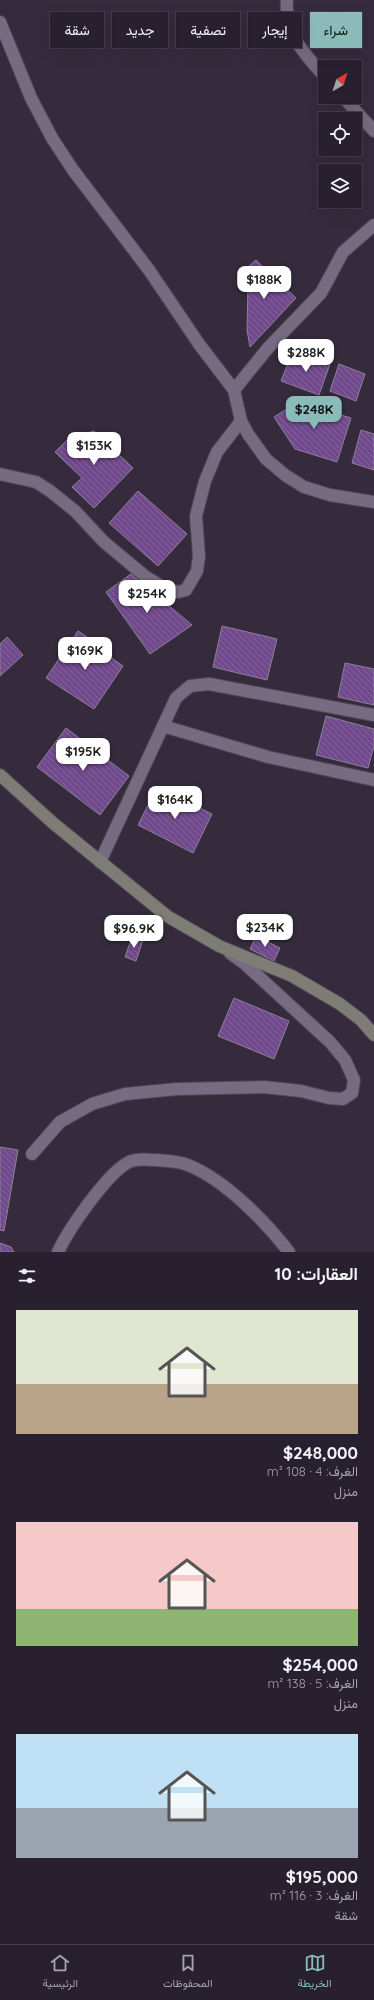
<!DOCTYPE html>
<html lang="ar">
<meta charset="utf-8">
<style>
:root{--surface:#28202e;--page:#302836;--text:#f1f3f6;--muted:#a5a3aa;--line:#443e4a;--accent:#8bbbb9}
body{margin:0;font-family:Quicksand,Vazirmatn,sans-serif;background:var(--page);color:var(--text);direction:rtl;height:100vh;display:flex;flex-direction:column;font-size:15px;white-space:nowrap}
*{box-sizing:border-box;margin:0}
p{font-size:13px;color:var(--muted)}
.icon{flex:none;width:22px;height:22px;fill:none;stroke:currentColor;stroke-width:2;stroke-linecap:round;stroke-linejoin:round}
.map{position:relative;height:1252px;overflow:hidden;direction:ltr}
.drawer{display:flex;flex-direction:column;background:var(--surface);flex:1}
.drawer>*{flex:none}
.guide{position:absolute;left:12px;top:12px;width:350px;height:36px;direction:rtl;display:flex;gap:8px}
.needle{width:26px;rotate:39deg}
.fabs{position:absolute;left:318px;top:60px;display:grid;gap:8px}
.fabs a{display:grid;place-items:center;width:44px;height:44px;border-radius:0px;background:var(--surface);box-shadow:0 4px 16px #0002,0 0 0 1px var(--line);font-size:20px}
.price{position:absolute;translate:-50% -34px;padding:0 9px;border-radius:8px;background:#fff;color:#222;font-size:13px;line-height:26px;filter:drop-shadow(0 1px 2px #0008)}
.price::after{content:'';position:absolute;left:50%;top:24px;width:12px;height:9px;margin-left:-6px;background:inherit;clip-path:polygon(0 0,100% 0,50% 100%)}
.price.current{background:var(--accent);color:#111}
ul{padding:0;list-style:none}
li{display:grid;align-content:center;gap:8px;height:212px;padding:0 16px}
li span{display:grid;place-items:center;height:124px;border-radius:0px;color:#555}
li>.icon{margin-inline-start:auto}
span .icon{width:72px;height:72px;fill:#fffc;stroke-width:1}
li b{font-size:17px}
h2{display:flex;justify-content:space-between;align-items:center;height:48px;padding:0 16px;font-size:17px}
.tag{padding:0 14px;border-radius:0px;background:var(--surface);box-shadow:0 4px 16px #0002,0 0 0 1px var(--line);font-size:14px;line-height:36px}
.tag.current{background:var(--accent);color:#111}
.menu{display:flex;justify-content:space-around;align-items:center;height:56px;border-top:1px solid var(--line);background:var(--surface);font-size:11px;color:var(--muted)}
.menu a{display:grid;justify-items:center;gap:2px}
.menu .current{color:var(--accent)}
.map>svg:first-child{display:block}
.building{fill:url(#building-back-hatch);stroke:#8c8096}
.lines{fill:none;stroke-linecap:round;stroke-linejoin:round}
.street-casing{stroke:#4e4655;stroke-width:14}
.secondary-casing{stroke:#4e4655;stroke-width:14}
.street{stroke:#766b80;stroke-width:12}
.secondary{stroke:#7d7d76;stroke-width:12}
</style>
<div class="map">
<svg width="374" height="1252" viewBox="0 0 374 1252">
<defs>
<pattern id="building-back-hatch" width="6" height="6" patternUnits="userSpaceOnUse"><rect width="6" height="6" fill="#71498d"/><path d="M-1 5l2 2M0 0l6 6M5-1l2 2" fill="none" stroke="#86639e"/></pattern>
</defs>
<rect width="100%" height="100%" fill="#352b3d"/>
<g class="building">
<path d="M256,260L296,298L250,347L247,330L248,284L243,271Z"/>
<path d="M293,350L330,364L319,395L281,381Z"/>
<path d="M339,364L365,374L356,401L330,391Z"/>
<path d="M298,402L351,418L337,462L295,449L274,417Z"/>
<path d="M361,430L374,434V470L352,463Z"/>
<path d="M94,431L133,468L94,508L72,487L82,478L55,452L69,438Z"/>
<path d="M138,491L187,534L158,566L109,523Z"/>
<path d="M131,574L192,625L150,654L106,592Z"/>
<path d="M222,626L277,639L267,680L213,667Z"/>
<path d="M78,631L99,645L97,648L123,666L94,709L46,678Z"/>
<path d="M7,637L23,655L0,676V644Z"/>
<path d="M345,663L374,669V705L338,697Z"/>
<path d="M326,716L374,729V746L368,768L316,755Z"/>
<path d="M66,728L129,776L100,815L37,767Z"/>
<path d="M157,787L212,814L193,853L138,825Z"/>
<path d="M256,936L280,948L274,961L250,949Z"/>
<path d="M132,937L143,940L136,961L125,957Z"/>
<path d="M234,998L289,1021L274,1059L218,1036Z"/>
<path d="M0,1147L18,1150L4,1231L0,1230Z"/>
<path d="M0,1243L11,1247L14,1252H0Z"/>
</g>
<g class="lines">
<g class="street-casing">
<g id="street">
<path d="M287,0C284,34 304,53 325,77"/>
<path d="M0,22L31,98L52,138L73,170L149,270L199,344L234,390L241,421L248,434L266,459L285,475L304,487L330,495L374,502"/>
<path d="M343,97L374,131"/>
<path d="M234,390L268,348L321,293L343,252L374,225"/>
<path d="M0,474L36,482L50,491L75,511L104,542L146,577L166,589L178,592L186,590L197,571L199,556L196,516L205,481L217,452L241,421"/>
<path d="M163,726L268,757L374,780"/>
<path d="M100,862L176,698L190,686L209,684L374,715"/>
<path d="M32,1154L60,1122L92,1104L125,1094L177,1089L264,1087L301,1091L329,1098L343,1099L352,1093L354,1080L345,1060L330,1042L244,963L230,953"/>
<path d="M58,1252C68,1230 107,1173 129,1162C138,1158 146,1160 156,1160C167,1161 178,1161 188,1165C225,1180 265,1221 289,1252"/>
</g>
</g>
<g class="secondary-casing">
<path id="secondary" d="M0,775L53,823L167,916L219,946L292,976L340,1004L361,1020L374,1035"/>
</g>
<use href="#street" class="street"/>
<use href="#secondary" class="secondary"/>
</g>
</svg>
<div class="fabs">
<a><svg class="needle" viewBox="-14 -14 28 28"><path d="M0-13l5 13h-10z" fill="#e53935"/><path d="M0 13l5-13h-10z" fill="#a5a3aa"/></svg></a>
<a><svg class="icon" aria-label="locate" viewBox="0 0 24 24"><circle cx="12" cy="12" r="6"/><path d="M12 2v4M12 18v4M2 12h4M18 12h4"/></svg></a>
<a><svg class="icon" aria-label="layers" viewBox="0 0 24 24"><path d="M12 4l9 5-9 5-9-5zM3 14l9 5 9-5"/></svg></a>
</div>
<b class="price" style="left:264px;top:300px">$188K</b>
<b class="price" style="left:306px;top:373px">$288K</b>
<b class="price current" style="left:314px;top:430px">$248K</b>
<b class="price" style="left:94px;top:466px">$153K</b>
<b class="price" style="left:147px;top:614px">$254K</b>
<b class="price" style="left:85px;top:671px">$169K</b>
<b class="price" style="left:83px;top:772px">$195K</b>
<b class="price" style="left:175px;top:820px">$164K</b>
<b class="price" style="left:265px;top:948px">$234K</b>
<b class="price" style="left:134px;top:949px">$96.9K</b>
<div class="guide">
<a class="tag current">شراء</a>
<a class="tag">إيجار</a>
<a class="tag">تصفية</a>
<a class="tag">جديد</a>
<a class="tag">شقة</a>
</div>
</div>
<section class="drawer">
<h2>العقارات: 10<svg class="icon" aria-label="filters" viewBox="0 0 24 24"><path d="M4 7h16M4 17h16"/><circle cx="9" cy="7" r="2"/><circle cx="15" cy="17" r="2"/></svg></h2>
<ul>
<li><span style="background:linear-gradient(#dfe7d0 60%,#b9a48a 0)"><svg class="icon" aria-label="home" viewBox="0 0 24 24"><path d="M3 11l9-7 9 7M6 9v11h12V9"/></svg></span><div><b>$248,000</b><p>الغرف: 4 · 108 m²</p><p>منزل</p></div></li>
<li><span style="background:linear-gradient(#f6c9c9 70%,#8fb573 0)"><svg class="icon" aria-label="home" viewBox="0 0 24 24"><path d="M3 11l9-7 9 7M6 9v11h12V9"/></svg></span><div><b>$254,000</b><p>الغرف: 5 · 138 m²</p><p>منزل</p></div></li>
<li><span style="background:linear-gradient(#bfe0f5 60%,#9aa5b1 0)"><svg class="icon" aria-label="home" viewBox="0 0 24 24"><path d="M3 11l9-7 9 7M6 9v11h12V9"/></svg></span><div><b>$195,000</b><p>الغرف: 3 · 116 m²</p><p>شقة</p></div></li>
</ul>
</section>
<nav class="menu">
<a class="current"><svg class="icon" aria-label="map" viewBox="0 0 24 24"><path d="M3 6l6-2 6 2 6-2v14l-6 2-6-2-6 2zM9 4v14M15 6v14"/></svg>الخريطة</a>
<a><svg class="icon" aria-label="saved" viewBox="0 0 24 24"><path d="M7 4h10v16l-5-4-5 4z"/></svg>المحفوظات</a>
<a><svg class="icon" aria-label="home" viewBox="0 0 24 24"><path d="M3 11l9-7 9 7M6 9v11h12V9"/></svg>الرئيسية</a>
</nav>
